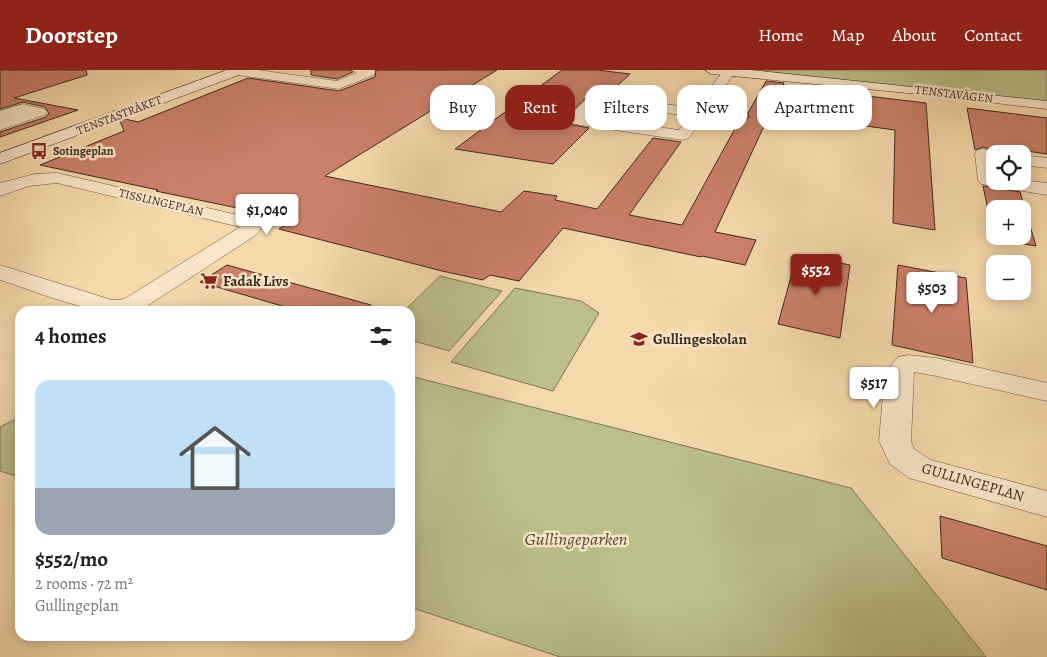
<!DOCTYPE html>
<meta charset="utf-8">
<style>
:root{--surface:#fff;--page:#f6f6f6;--text:#222;--muted:#767676;--accent:#8f2418}
body{margin:0;font-family:Alegreya,serif;background:var(--page);color:var(--text);height:100vh;display:flex;flex-direction:column;font-size:19px;white-space:nowrap}
*{box-sizing:border-box;margin:0}
p{font-size:16px;color:var(--muted)}
.icon{flex:none;width:28px;height:28px;fill:none;stroke:currentColor;stroke-width:2;stroke-linecap:round;stroke-linejoin:round}
.map{position:relative;flex:1;overflow:hidden}
.sheet{position:absolute;left:15px;top:236px;width:400px;height:335px;display:flex;flex-direction:column;background:var(--surface);border-radius:15px;box-shadow:0 2px 12px #0003}
.sheet>*{flex:none}
.banner{position:absolute;left:430px;top:15px;width:475px;height:45px;display:flex;gap:10px}
.fabs{position:absolute;left:986px;top:75px;display:grid;gap:10px}
.fabs a{display:grid;place-items:center;width:45px;height:45px;border-radius:10px;background:var(--surface);box-shadow:0 2px 12px #0003;font-size:25px}
.price{position:absolute;translate:-50% -42px;padding:0 11px;border-radius:5px;background:#fff;color:#222;font-size:16px;line-height:32px;filter:drop-shadow(0 1px 2px #0008)}
.price::after{content:'';position:absolute;left:50%;top:30px;width:15px;height:11px;margin-left:-8px;background:inherit;clip-path:polygon(0 0,100% 0,50% 100%)}
.price.selected{background:var(--accent);color:#fff}
ul{padding:0;list-style:none}
li{display:grid;align-content:center;gap:10px;height:265px;padding:0 20px}
li span{display:grid;place-items:center;height:155px;border-radius:15px;color:#555}
li>.icon{margin-inline-start:auto}
span .icon{width:90px;height:90px;fill:#fffc;stroke-width:1}
li b{font-size:21px}
h2{display:flex;justify-content:space-between;align-items:center;height:60px;padding:0 20px;font-size:21px}
.chip{padding:0 18px;border-radius:15px;background:var(--surface);box-shadow:0 2px 12px #0003;font-size:18px;line-height:45px}
.chip.selected{background:var(--accent);color:#fff}
header{display:flex;align-items:center;gap:30px;box-sizing:border-box;height:70px;padding:0 25px;background:var(--accent);color:#fff}
header strong{font-size:24px}
nav{display:flex;gap:28px;margin-inline-start:auto;font-size:18px}
.map>svg:first-child{display:block}
.green{fill:#bcbf89;stroke:#7c7552}
.building{fill:#cc8069;stroke:#3b2b1c;fill-rule:evenodd}
.lines{fill:none;stroke-linecap:round;stroke-linejoin:round}
.street-casing{stroke:#6a5640;stroke-width:1}
.secondary-casing{stroke:#3b2b1c;stroke-width:1}
.street{fill:#f9e6c8;fill-rule:evenodd}
.secondary{fill:#f9e6c8;fill-rule:evenodd}
.labels{text-anchor:middle;dominant-baseline:central;stroke-width:5;stroke-linejoin:round;paint-order:stroke}
.far-street-label{font-size:12px;fill:#3b2b1c;stroke:#f9e6c8}
.far-poi-label{font-size:12px;font-weight:bold;fill:#3b2b1c;stroke:#f9e6c8;text-anchor:start}
.poi-label{font-size:15px;font-weight:bold;fill:#3b2b1c;stroke:#f9e6c8;text-anchor:start}
.street-label{font-size:15px;fill:#3b2b1c;stroke:#f9e6c8}
.near-park-label{font-size:18px;font-style:italic;fill:#554932;stroke:#f9e6c8}
</style>
<header>
<strong>Doorstep</strong>
<nav><a>Home</a><a>Map</a><a>About</a><a>Contact</a></nav>
</header>
<div class="map">
<svg width="1047" height="587" viewBox="0 0 1047 587">
<rect width="100%" height="100%" fill="#f6d9ab"/>
<filter id="stains"><feTurbulence type="fractalNoise" baseFrequency=".004" numOctaves="4"/><feColorMatrix values="0 0 0 0 .2 0 0 0 0 .09 0 0 0 0 .02 0 0 0 .5 -.17"/></filter>
<radialGradient id="worn" r=".72"><stop offset=".6" stop-color="#630" stop-opacity="0"/><stop offset="1" stop-color="#630" stop-opacity=".3"/></radialGradient>
<g class="green">
<path d="M747,0H1047V32Z"/>
<path d="M440,206L502,221L449,281L410,270V241H404Z"/>
<path d="M515,218L581,231L599,243L553,321L451,292Z"/>
<path d="M410,306L851,418L986,587H560L410,537Z"/>
<path d="M20,347V407L0,401V357Z"/>
</g>
<g class="building">
<path d="M0,0H86L87,5L14,28L78,40L0,67V62L46,47L49,43L45,37L23,32L0,39Z"/>
<path d="M311,0H351L353,2L337,9L311,5Z"/>
<path d="M376,0H497L325,106L501,142L524,121L557,126L555,130L597,139L653,68L681,72L629,145L682,155L738,53H742L749,47L748,43L766,11L784,13L783,16L926,33L935,160L893,153L895,60L770,43L715,162L756,170L745,195L702,186L701,187L563,158L519,211L490,205L483,210L442,201L279,159L294,150L156,121L158,120L40,95L124,61L120,51L125,49L138,52L248,8L339,21L375,7Z"/>
<path d="M562,0H597L630,4L607,25L595,23L589,25L565,48L568,54L589,58L553,94L455,79Z"/>
<path d="M967,38L1047,48V84L1006,78L1008,84L983,77L975,80Z"/>
<path d="M983,116L1020,122L1036,176L994,169ZM995,139H1022V166H995Z"/>
<path d="M797,185L850,195L840,268L778,254Z"/>
<path d="M227,195L371,235L370,241H299L200,212Z"/>
<path d="M898,195L966,208L973,293L892,275Z"/>
<path d="M940,446L1047,476V520L942,488Z"/>
</g>
<g class="lines">
<g class="street-casing">
<g id="street">
<path d="M224,0H258L337,11L356,3L353,0H374L375,2L374,5L339,19L230,4Z"/>
<path d="M724,0H734L735,2L710,38L745,43L748,46L745,49L740,51L704,46L689,68L683,70L574,54L569,52L566,49L590,26L595,25L695,38ZM598,34L689,46L679,60L586,46Z"/>
<path d="M23,34L45,39L47,42L45,45L0,60V41Z"/>
<path d="M983,79L1002,84H995V91H993L995,111H1022V110L1047,113V125L981,114L978,110L975,84L977,80Z"/>
<path d="M1022,85L1047,88V98L1022,95Z"/>
<path d="M57,103L255,149L262,157L256,165L144,238C104,252 39,222 0,210V195L112,230H119L126,228L240,157L57,113L29,116L0,126V113L35,104Z"/>
<path d="M908,285L936,288L1047,313V331L936,306L914,302L911,371L914,379L931,390L1047,421V447L909,408L890,394L879,371L885,302L898,287Z"/>
</g>
</g>
<g class="secondary-casing">
<g id="secondary">
<path d="M227,0H245L244,3L0,94V83Z"/>
<path d="M705,0H751L1047,31V39L918,24L711,4Z"/>
</g>
</g>
<use href="#street" class="street"/>
<use href="#secondary" class="secondary"/>
</g>
<defs>
<g id="bus-bare" transform="scale(1.35)"><path d="M-5-6H5V4H4V6H2V4H-2V6H-4V4H-5ZM-3.5-4V0h7V-4ZM-3.5 1.2v1.5H-2V1.2ZM2 1.2v1.5H3.5V1.2Z" fill="#8f2418" stroke="#f9e6c8" stroke-width="2.5" paint-order="stroke"/></g>
<g id="supermarket-bare" transform="scale(1.35)"><path d="M-6-5.5h2.5l.6 2H6L4.5 2H-2.5L-4.4-4H-6ZM-1.5 3.2a1.3 1.3 0 1 0 .1 0ZM3 3.2a1.3 1.3 0 1 0 .1 0Z" fill="#8f2418" stroke="#f9e6c8" stroke-width="2.5" paint-order="stroke"/></g>
<g id="school-bare" transform="scale(1.35)"><path d="M0-5L7-2L0 1L-7-2ZM-4 1L0 2.5L4 1V4Q0 6-4 4Z" fill="#8f2418" stroke="#f9e6c8" stroke-width="2.5" paint-order="stroke"/></g>
</defs>
<g fill-rule="evenodd">
<use href="#bus-bare" x="39" y="81"/>
<use href="#supermarket-bare" x="209" y="211"/>
<use href="#school-bare" x="639" y="269"/>
</g>
<g class="labels">
<g class="far-street-label">
<text transform="translate(954 24) rotate(7)">TENSTAVÄGEN</text>
<text transform="translate(119 45) rotate(-21)">TENSTASTRÅKET</text>
<text transform="translate(161 132) rotate(13)">TISSLINGEPLAN</text>
</g>
<g class="far-poi-label">
<text x="53" y="81">Sotingeplan</text>
</g>
<g class="poi-label">
<text x="223" y="211">Fadak Livs</text>
<text x="653" y="269">Gullingeskolan</text>
</g>
<g class="street-label">
<text transform="translate(973 412) rotate(16)">GULLINGEPLAN</text>
</g>
<g class="near-park-label">
<text x="576" y="469">Gullingeparken</text>
</g>
</g>
<rect width="100%" height="100%" filter="url(#stains)"/>
<rect width="100%" height="100%" fill="url(#worn)"/>
</svg>
<div class="fabs">
<a><svg class="icon" aria-label="locate" viewBox="0 0 24 24"><circle cx="12" cy="12" r="6"/><path d="M12 2v4M12 18v4M2 12h4M18 12h4"/></svg></a>
<a>+</a>
<a>−</a>
</div>
<b class="price" style="left:267px;top:166px">$1,040</b>
<b class="price selected" style="left:816px;top:226px">$552</b>
<b class="price" style="left:932px;top:244px">$503</b>
<b class="price" style="left:874px;top:339px">$517</b>
<div class="banner">
<a class="chip">Buy</a>
<a class="chip selected">Rent</a>
<a class="chip">Filters</a>
<a class="chip">New</a>
<a class="chip">Apartment</a>
</div>
<section class="sheet">
<h2>4 homes<svg class="icon" aria-label="filters" viewBox="0 0 24 24"><path d="M4 7h16M4 17h16"/><circle cx="9" cy="7" r="2"/><circle cx="15" cy="17" r="2"/></svg></h2>
<ul>
<li><span style="background:linear-gradient(#bfe0f5 70%,#9aa5b1 0)"><svg class="icon" aria-label="home" viewBox="0 0 24 24"><path d="M3 11l9-7 9 7M6 9v11h12V9"/></svg></span><div><b>$552/mo</b><p>2 rooms · 72 m²</p><p>Gullingeplan</p></div></li>
</ul>
</section>
</div>
